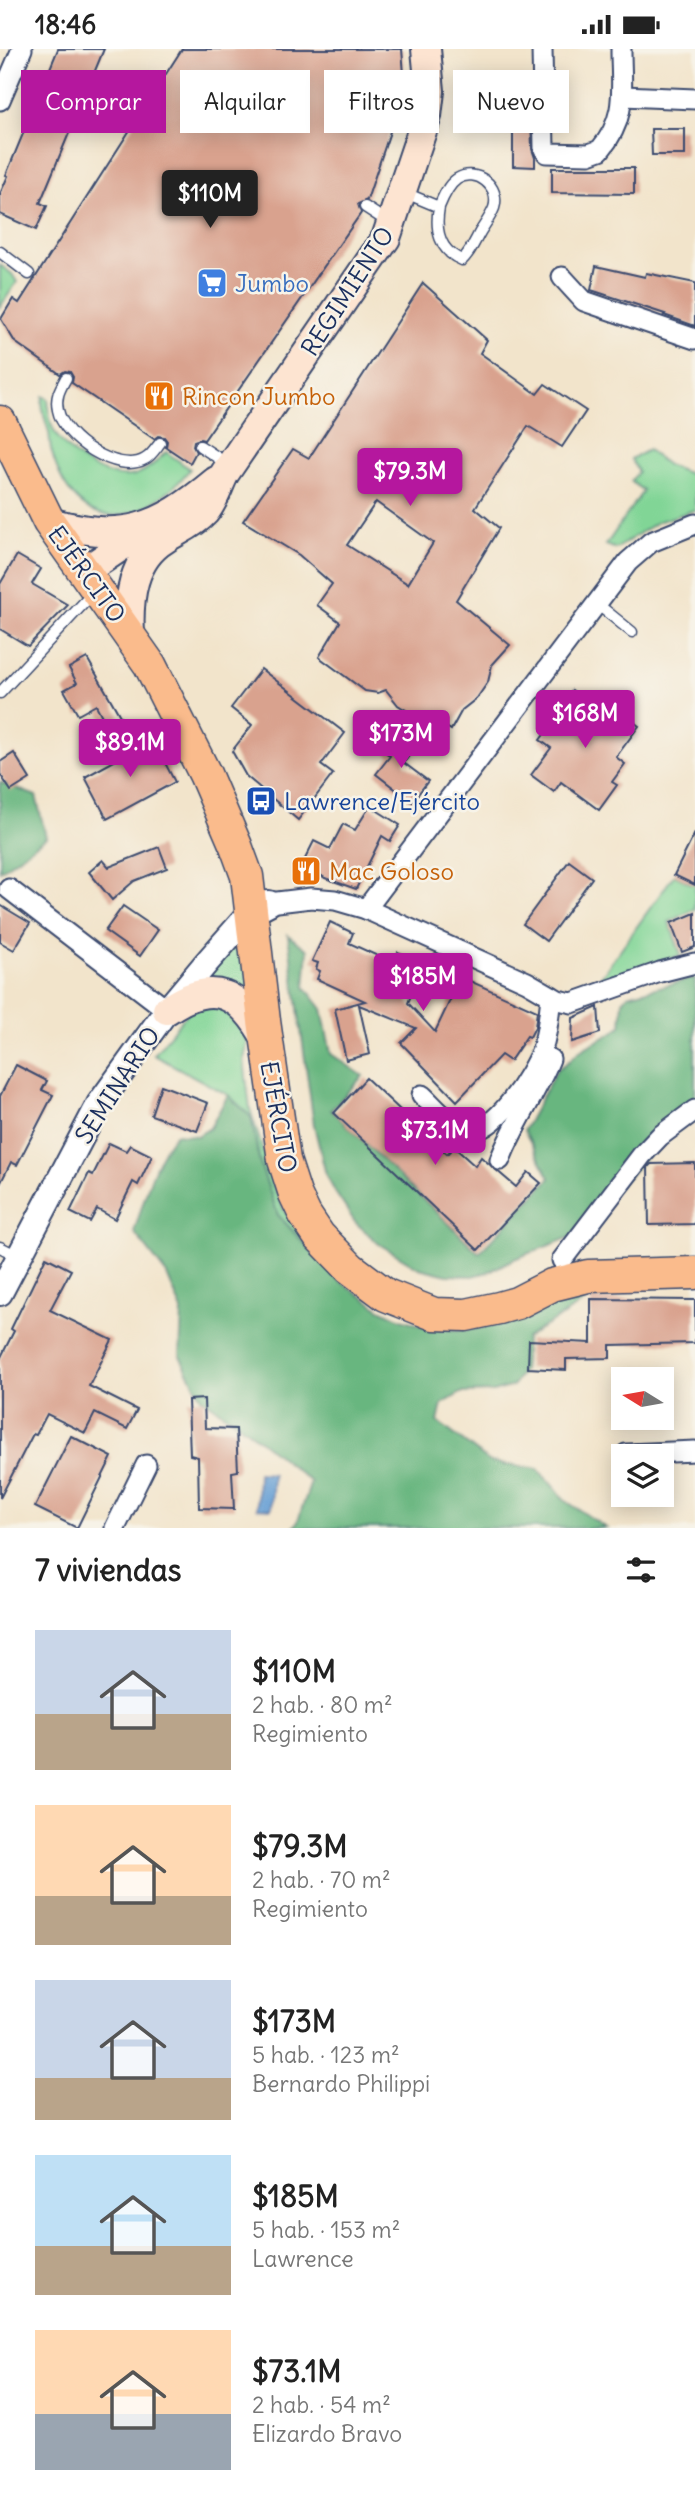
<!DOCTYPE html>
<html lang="es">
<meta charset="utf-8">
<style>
:root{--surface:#fff;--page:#f2f2f2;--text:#222;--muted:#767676;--accent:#b5179e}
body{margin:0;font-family:Delius,sans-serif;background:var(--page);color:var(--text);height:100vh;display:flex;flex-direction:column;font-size:26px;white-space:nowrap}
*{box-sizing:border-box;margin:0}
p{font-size:23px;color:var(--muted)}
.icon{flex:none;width:38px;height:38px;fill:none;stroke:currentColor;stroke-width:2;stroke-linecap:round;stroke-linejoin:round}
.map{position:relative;height:1479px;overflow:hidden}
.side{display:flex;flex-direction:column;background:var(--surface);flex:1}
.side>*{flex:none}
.top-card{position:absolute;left:21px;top:21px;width:654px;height:63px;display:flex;gap:14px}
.needle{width:46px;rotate:281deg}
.controls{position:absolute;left:611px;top:1318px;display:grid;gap:14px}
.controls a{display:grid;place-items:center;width:63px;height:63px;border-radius:0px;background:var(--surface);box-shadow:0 4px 18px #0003;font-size:35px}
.price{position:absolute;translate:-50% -60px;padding:0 16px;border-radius:7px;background:var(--accent);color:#fff;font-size:23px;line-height:46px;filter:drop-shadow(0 2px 4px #0008)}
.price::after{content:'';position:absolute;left:50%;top:42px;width:21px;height:16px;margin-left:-10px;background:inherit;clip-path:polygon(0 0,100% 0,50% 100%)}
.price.selected{background:#222;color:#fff}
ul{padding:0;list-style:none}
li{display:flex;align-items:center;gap:21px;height:175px;padding:0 35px}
li span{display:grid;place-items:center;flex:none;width:196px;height:140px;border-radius:0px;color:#555}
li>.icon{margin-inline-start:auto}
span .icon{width:84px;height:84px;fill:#fffc;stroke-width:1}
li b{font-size:30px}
h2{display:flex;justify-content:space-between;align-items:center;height:84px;padding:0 35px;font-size:30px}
.chip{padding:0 24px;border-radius:0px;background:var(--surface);box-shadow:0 4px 18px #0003;font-size:24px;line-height:63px}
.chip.selected{background:var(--accent);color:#fff}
.status{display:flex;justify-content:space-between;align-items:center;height:49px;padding:0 35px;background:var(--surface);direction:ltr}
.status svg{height:19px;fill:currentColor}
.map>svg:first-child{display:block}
.green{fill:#81d596;stroke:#4e827a;stroke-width:2}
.forest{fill:#68b67f;stroke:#42726e;stroke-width:2}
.water{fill:#659ed4;stroke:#406699;stroke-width:2}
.building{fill:#d9a28e;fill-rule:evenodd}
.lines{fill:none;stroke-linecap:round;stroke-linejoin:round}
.service-casing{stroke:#3b4a6e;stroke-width:13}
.minor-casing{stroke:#3b4a6e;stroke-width:23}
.tertiary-casing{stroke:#3b4a6e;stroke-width:28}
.secondary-casing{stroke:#3b4a6e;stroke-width:32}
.primary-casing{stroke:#3b4a6e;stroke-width:35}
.service{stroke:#fff;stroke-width:10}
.minor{stroke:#fff;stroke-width:19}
.tertiary{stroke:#fff;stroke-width:24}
.secondary{stroke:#fde4d1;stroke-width:28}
.primary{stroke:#fabb8c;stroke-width:32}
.labels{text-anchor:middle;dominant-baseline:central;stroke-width:5;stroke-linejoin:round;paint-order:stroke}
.shop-label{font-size:24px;fill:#366cbe;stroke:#f7f3e8;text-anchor:start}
.street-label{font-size:24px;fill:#1b2f5e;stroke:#f7f3e8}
.food-label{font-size:24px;fill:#c56008;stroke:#f7f3e8;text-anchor:start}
.transit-label{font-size:24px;fill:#164399;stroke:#f7f3e8;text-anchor:start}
</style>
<div class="status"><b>18:46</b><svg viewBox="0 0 49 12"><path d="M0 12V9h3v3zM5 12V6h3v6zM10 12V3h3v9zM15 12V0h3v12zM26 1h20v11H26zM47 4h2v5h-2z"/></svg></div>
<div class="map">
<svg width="695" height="1479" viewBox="0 0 695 1479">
<rect width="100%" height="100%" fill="#f7f3e8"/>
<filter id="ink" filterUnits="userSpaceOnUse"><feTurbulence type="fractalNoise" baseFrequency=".0143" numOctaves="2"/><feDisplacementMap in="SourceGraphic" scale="14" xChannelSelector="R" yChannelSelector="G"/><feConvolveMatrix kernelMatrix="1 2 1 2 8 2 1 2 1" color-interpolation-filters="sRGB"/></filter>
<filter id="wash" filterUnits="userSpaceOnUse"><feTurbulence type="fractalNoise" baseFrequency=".00686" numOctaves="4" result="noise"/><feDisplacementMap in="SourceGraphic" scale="28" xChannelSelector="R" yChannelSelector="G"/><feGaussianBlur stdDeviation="1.57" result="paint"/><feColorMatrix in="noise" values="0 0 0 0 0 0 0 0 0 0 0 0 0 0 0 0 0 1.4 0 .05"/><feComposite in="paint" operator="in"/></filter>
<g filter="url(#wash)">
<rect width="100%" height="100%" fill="#f2e4cb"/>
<g class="green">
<path d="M0,216L12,225L17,233L0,258Z"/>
<path d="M43,347L48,350C49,363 49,376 57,387C72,408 108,433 135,426C147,422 157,412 166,403L190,420C178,436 163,448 145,458C95,483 63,448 51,400C50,395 50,390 49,384C46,371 40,361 43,347Z"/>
<path d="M648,401L667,416L695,427V461L657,473L616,500L606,496L643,442L631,432L638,423L631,410Z"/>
<path d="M674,826L692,835L695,832V860L669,873L681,906L606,934L600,929Z"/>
<path d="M243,884L254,948L204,931Z"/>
<path d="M192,958H227L249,984L244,1011L250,1060L274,1138L284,1162L300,1181L310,1200L278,1166L260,1115L251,1068L228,1046L154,1006Z"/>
</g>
<g class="forest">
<path d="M0,733L36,747L46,788L0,822Z"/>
<path d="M288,886L308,901L305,938L322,960L331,1005L363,1027L331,1061L479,1204L550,1129L524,1081L557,1020C568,1016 571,1008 580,1002C595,992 607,989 621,977L623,952L628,946L695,929V1056L571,1188L514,1210L488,1223L472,1227L447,1226L419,1219L379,1195L355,1173L335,1143L326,1126L314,1076Z"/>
<path d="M228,1046L251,1068L260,1115L278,1166L336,1229L380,1260L396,1268L432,1280L468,1281L506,1274L573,1246L584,1253L526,1289L523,1321L513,1337L493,1343L461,1344L442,1355L438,1373L490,1413L538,1420L566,1452L606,1479H293L297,1474L311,1433L247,1381L201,1348L180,1307L182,1262L167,1226L134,1183C145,1150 153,1110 176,1085L197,1087L210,1079Z"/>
</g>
<path class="water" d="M258,1424L273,1425L271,1460L257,1459Z"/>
<g id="blocks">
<g class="building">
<path d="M58,0H104L40,154L47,157L36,181L0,165V145L8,127L6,126Z"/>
<path d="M182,0H402L405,38L367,151L358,155L361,164L204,391L200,390L194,392L193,397L196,403L190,414L166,398L167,392L164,388L158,387L154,390L72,334L73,328L70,323L65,322L60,325L15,293L1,270L13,250L19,254Z"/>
<path d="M504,32L530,33L532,100L535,109V118L513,117V54H508V48L505,47Z"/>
<path d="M651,80H685V106H652Z"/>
<path d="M552,119H634V145L552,144Z"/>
<path d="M596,217L645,228L646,224L695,234V277L664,266L665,265L591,241Z"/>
<path d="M423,234L487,291L480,304L537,345L545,335L586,362L562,398L528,377L475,459L499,479L456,551L510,596L492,616L488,633L477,649L462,661L451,681L435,671L414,666L398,656L386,641L378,644L365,642L319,608L340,573L317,556L332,535L299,506L243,472L293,400L309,409ZM376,453L433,494L408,535L347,496Z"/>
<path d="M17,506L41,520L32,535L68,556L28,597L0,580V535Z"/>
<path d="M87,609L120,667L106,675L96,656L78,666L64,641L77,634L69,619Z"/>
<path d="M261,620L345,684L321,716L333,725L298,771L246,727L232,702L252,676L231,659Z"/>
<path d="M572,641L610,669L616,660L639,677L616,708L625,715L612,733L617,736L599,761L561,733L554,743L531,726L551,699L540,691L566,656L562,654Z"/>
<path d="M393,686L413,701L404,714L428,732L412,753L376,725L390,707L382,700Z"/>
<path d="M153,691L175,733L107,770L85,728Z"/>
<path d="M14,704L30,730L11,742L0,725V713Z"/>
<path d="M370,757L400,776L390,792L382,787L356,840L325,829L303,814L314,792L330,800L343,775L355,781Z"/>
<path d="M695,784V836L674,826Z"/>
<path d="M159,798L167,819L134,832L112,851L89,823L103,811L109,818Z"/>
<path d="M569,812L592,829L546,892L523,875Z"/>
<path d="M0,856L30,874L14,901L0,893Z"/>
<path d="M123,857L158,881L140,907L105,882Z"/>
<path d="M695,864V898L682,903L671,874Z"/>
<path d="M330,873L353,884L349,894L393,914L398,903L424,914L408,954L435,983L461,928L537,962L535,978L530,988L527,987L510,1012L501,1006L457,1052L401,994L416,979L359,956L370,1005L346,1011L335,960L365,952L317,930L320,922L316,920L318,914L312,912Z"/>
<path d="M598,958L600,984L572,993L573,969Z"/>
<path d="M16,1016L47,1032L42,1041L53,1046L17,1116L11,1113L0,1135V1047Z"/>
<path d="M366,1029L447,1105L454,1098L475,1117L481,1108L516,1138L528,1123L541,1134L478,1201L334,1064Z"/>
<path d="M161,1036L208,1054L197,1082L151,1066Z"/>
<path d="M109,1094L126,1102L130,1096L152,1107L138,1136L133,1133L115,1170L97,1160L90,1173L70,1163L89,1124L93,1126Z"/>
<path d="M695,1114V1175L649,1176L648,1118L651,1115Z"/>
<path d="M46,1208L71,1221L50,1261L112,1291L89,1337L137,1361L127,1380L95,1364L85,1384L47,1365L36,1386L33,1385L0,1449V1310L14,1282L11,1280Z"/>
<path d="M591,1250L695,1251V1294L610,1296V1309L566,1310V1321L528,1319L529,1291L591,1294Z"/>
<path d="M204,1350L205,1379L236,1380L238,1422L232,1423L234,1460L199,1459L198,1408L190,1406L188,1351Z"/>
<path d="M71,1387L112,1408L77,1479L35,1458Z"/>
</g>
</g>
</g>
<g filter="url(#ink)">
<use href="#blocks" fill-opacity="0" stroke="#3b4a6e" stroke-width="2"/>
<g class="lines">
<g class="service-casing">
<g id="service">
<path d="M403,143L439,158C435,180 439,202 462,211C470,204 475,192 480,183C485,175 491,167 494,159C501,137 476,118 457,130C448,136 443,148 439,158"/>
<path d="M365,158L388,173"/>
<path d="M0,203L29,225"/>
<path d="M66,329C60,340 55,348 58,361C63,389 118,426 145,410C151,407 156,399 160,394"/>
<path d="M200,397L229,416"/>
<path d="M596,554L632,583"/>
<path d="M0,644L93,544"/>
<path d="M0,1198L18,1207"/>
</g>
</g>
<g class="minor-casing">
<g id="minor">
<path d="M542,0L544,100L547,104L589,105L600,101C628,68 621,40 621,0"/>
<path d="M623,47L695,50"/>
<path d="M0,51L22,0"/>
<path d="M562,228L584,252L695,290"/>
<path d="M9,840L167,961"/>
<path d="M269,854L311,849L335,851L366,860L527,933L558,951L572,954L660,923L695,914"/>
<path d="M366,860L628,513L651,493L695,475"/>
<path d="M422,1046C434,1057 448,1075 464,1081C494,1090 533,1023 542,1000C548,983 549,965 551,947"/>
<path d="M500,1111C513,1076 536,1045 550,1010"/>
<path d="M562,1211L642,1106L660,1087L695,1061"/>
<path d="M626,1405L695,1402"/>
<path d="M115,1479L146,1416"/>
</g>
</g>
<g class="tertiary-casing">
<path id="tertiary" d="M0,1244L99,1055L167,961L207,913L250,864L269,854"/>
</g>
<g class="secondary-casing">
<g id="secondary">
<path d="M49,473C124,493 157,481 216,432"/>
<path d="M85,522L144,482"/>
<path d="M130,586C128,550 132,510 165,490C179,481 194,475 205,463C215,451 218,437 225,424L386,189L427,67L430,42L426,0"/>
<path d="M167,961C213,929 241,944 266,990"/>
</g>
</g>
<g class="primary-casing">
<path id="primary" d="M0,373L49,473L150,616L205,725L236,797L247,827L264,972L284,1111L295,1145L305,1166L319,1187L350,1219L386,1246L434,1265L466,1266L499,1259L517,1254L552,1236L588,1227L695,1224"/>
</g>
<use href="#service" class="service"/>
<use href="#minor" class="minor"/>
<use href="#tertiary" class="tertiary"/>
<use href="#secondary" class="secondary"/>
<use href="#primary" class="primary"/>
</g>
</g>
<defs>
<g id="supermarket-square" transform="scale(1.575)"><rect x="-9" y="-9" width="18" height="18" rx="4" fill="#3f7fe0" stroke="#f7f3e8"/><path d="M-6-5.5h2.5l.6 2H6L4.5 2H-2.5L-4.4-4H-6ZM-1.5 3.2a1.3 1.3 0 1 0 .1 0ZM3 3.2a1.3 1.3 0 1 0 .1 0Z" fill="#fff"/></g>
<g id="restaurant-square" transform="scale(1.575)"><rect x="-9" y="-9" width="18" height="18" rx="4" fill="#e8710a" stroke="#f7f3e8"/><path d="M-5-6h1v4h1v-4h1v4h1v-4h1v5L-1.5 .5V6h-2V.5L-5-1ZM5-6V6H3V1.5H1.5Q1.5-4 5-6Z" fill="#fff"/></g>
<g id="bus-square" transform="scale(1.575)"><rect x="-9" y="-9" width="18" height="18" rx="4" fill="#1a4fb4" stroke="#f7f3e8"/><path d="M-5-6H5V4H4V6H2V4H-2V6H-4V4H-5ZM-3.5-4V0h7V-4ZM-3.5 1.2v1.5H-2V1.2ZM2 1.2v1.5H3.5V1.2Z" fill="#fff"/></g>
</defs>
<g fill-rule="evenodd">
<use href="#supermarket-square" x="212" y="234"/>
<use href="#restaurant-square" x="159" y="347"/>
<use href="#bus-square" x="261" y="752"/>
<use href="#restaurant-square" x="306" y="822"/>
</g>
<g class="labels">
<g class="shop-label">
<text x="235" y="234">Jumbo</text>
</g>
<g class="street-label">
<text transform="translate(347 242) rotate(-57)">REGIMIENTO</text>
<text transform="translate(87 525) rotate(54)">EJÉRCITO</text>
<text transform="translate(117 1036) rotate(-57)">SEMINARIO</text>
<text transform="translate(279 1068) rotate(80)">EJÉRCITO</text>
</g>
<g class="food-label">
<text x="182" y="347">Rincon Jumbo</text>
<text x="329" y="822">Mac Goloso</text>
</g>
<g class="transit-label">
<text x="284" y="752">Lawrence/Ejército</text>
</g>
</g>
</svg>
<div class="controls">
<a><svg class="needle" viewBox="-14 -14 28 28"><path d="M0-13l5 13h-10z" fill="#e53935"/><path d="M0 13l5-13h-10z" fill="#767676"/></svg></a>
<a><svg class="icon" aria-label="layers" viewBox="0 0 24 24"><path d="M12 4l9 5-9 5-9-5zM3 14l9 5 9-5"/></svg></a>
</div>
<b class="price selected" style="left:210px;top:181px">$110M</b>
<b class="price" style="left:410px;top:459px">$79.3M</b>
<b class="price" style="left:585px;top:701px">$168M</b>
<b class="price" style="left:401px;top:721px">$173M</b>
<b class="price" style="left:130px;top:730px">$89.1M</b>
<b class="price" style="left:423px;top:964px">$185M</b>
<b class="price" style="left:435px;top:1118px">$73.1M</b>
<div class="top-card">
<a class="chip selected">Comprar</a>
<a class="chip">Alquilar</a>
<a class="chip">Filtros</a>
<a class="chip">Nuevo</a>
</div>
</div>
<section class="side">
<h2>7 viviendas<svg class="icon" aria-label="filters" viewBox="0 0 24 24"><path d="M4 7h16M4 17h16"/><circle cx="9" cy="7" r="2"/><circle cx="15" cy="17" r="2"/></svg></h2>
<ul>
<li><span style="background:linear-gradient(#c9d6e8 60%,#b9a48a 0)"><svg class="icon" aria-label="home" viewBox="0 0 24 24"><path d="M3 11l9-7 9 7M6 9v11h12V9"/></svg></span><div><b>$110M</b><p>2 hab. · 80 m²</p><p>Regimiento</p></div></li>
<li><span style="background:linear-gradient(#ffd9b3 65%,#b9a48a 0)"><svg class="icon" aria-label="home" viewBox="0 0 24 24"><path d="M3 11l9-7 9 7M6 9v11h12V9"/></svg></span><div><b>$79.3M</b><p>2 hab. · 70 m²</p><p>Regimiento</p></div></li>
<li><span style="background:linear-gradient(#c9d6e8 70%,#b9a48a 0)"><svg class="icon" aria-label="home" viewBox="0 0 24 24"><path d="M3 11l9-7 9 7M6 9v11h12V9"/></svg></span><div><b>$173M</b><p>5 hab. · 123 m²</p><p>Bernardo Philippi</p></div></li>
<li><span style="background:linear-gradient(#bfe0f5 65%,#b9a48a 0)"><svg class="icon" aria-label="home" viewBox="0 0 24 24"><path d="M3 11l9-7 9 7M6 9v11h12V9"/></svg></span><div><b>$185M</b><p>5 hab. · 153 m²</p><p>Lawrence</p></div></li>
<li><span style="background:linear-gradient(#ffd9b3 60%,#9aa5b1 0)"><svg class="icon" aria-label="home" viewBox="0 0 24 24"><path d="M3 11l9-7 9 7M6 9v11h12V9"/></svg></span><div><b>$73.1M</b><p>2 hab. · 54 m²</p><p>Elizardo Bravo</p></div></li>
</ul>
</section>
